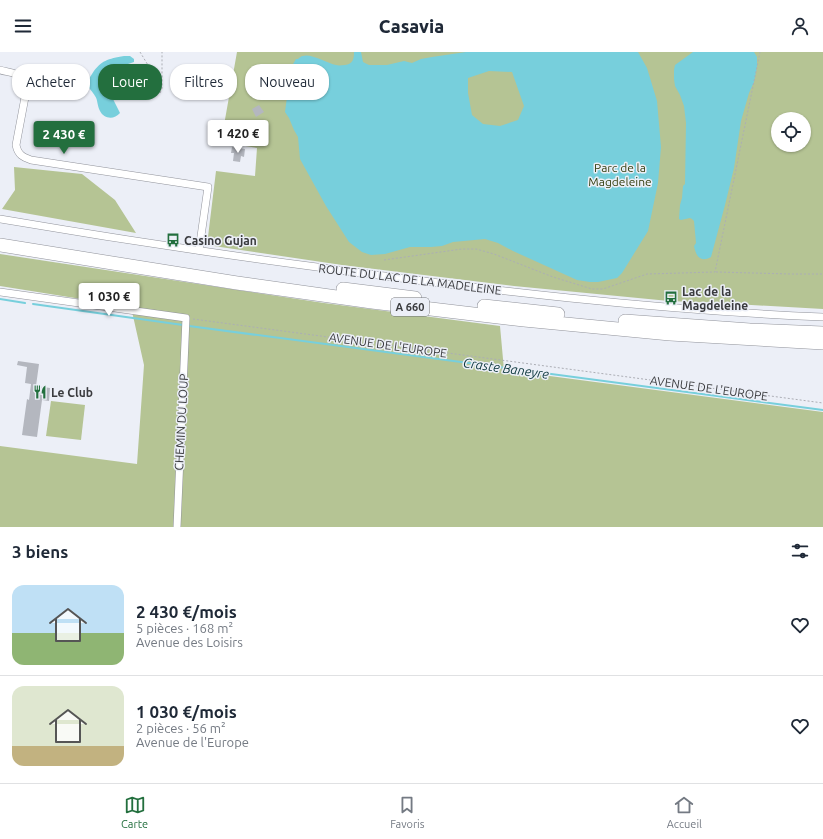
<!DOCTYPE html>
<html lang="fr">
<meta charset="utf-8">
<style>
:root{--surface:#fff;--page:#f2f2f3;--text:#1f2937;--muted:#747a83;--line:#e0e1e3;--accent:#236f3e}
body{margin:0;font-family:Ubuntu,sans-serif;background:var(--page);color:var(--text);height:100vh;display:flex;flex-direction:column;font-size:15px;white-space:nowrap}
*{box-sizing:border-box;margin:0}
p{font-size:13px;color:var(--muted)}
.icon{flex:none;width:22px;height:22px;fill:none;stroke:currentColor;stroke-width:2;stroke-linecap:round;stroke-linejoin:round}
.map{position:relative;height:475px;overflow:hidden}
.details{display:flex;flex-direction:column;background:var(--surface);flex:1}
.details>*{flex:none}
.banner{position:absolute;left:12px;top:12px;width:400px;height:36px;display:flex;gap:8px}
.controls{position:absolute;left:771px;top:60px;display:grid;gap:8px}
.controls a{display:grid;place-items:center;width:40px;height:40px;border-radius:50%;background:var(--surface);box-shadow:0 1px 3px #0004;font-size:20px}
.price{position:absolute;translate:-50% -34px;padding:0 9px;border-radius:4px;background:#fff;color:#222;font-size:13px;line-height:26px;filter:drop-shadow(0 1px 2px #0008)}
.price::after{content:'';position:absolute;left:50%;top:24px;width:12px;height:9px;margin-left:-6px;background:inherit;clip-path:polygon(0 0,100% 0,50% 100%)}
.price.active{background:var(--accent);color:#fff}
ul{padding:0;list-style:none}
li{display:flex;align-items:center;gap:12px;height:100px;padding:0 12px}
li+li{border-top:1px solid var(--line)}
li span{display:grid;place-items:center;flex:none;width:112px;height:80px;border-radius:12px;color:#555}
li>.icon{margin-inline-start:auto}
span .icon{width:48px;height:48px;fill:#fffc;stroke-width:1}
li b{font-size:17px}
h2{display:flex;justify-content:space-between;align-items:center;height:48px;padding:0 12px;font-size:17px}
.chip{padding:0 14px;border-radius:16px;background:var(--surface);box-shadow:0 1px 3px #0004;font-size:14px;line-height:36px}
.chip.active{background:var(--accent);color:#fff}
header{display:flex;justify-content:space-between;align-items:center;height:52px;padding:0 12px;background:var(--surface);font-size:18px;font-weight:800}
.tabs{display:flex;justify-content:space-around;align-items:center;height:56px;border-top:1px solid var(--line);background:var(--surface);font-size:11px;color:var(--muted)}
.tabs a{display:grid;justify-items:center;gap:2px}
.tabs .active{color:var(--accent)}
.map>svg:first-child{display:block}
.green{fill:#b5c494;fill-rule:evenodd}
.water{fill:#77cfdc;fill-rule:evenodd}
.lines{fill:none;stroke-linecap:round;stroke-linejoin:round}
.stream{stroke:#77cfdc;stroke-width:2}
.building{fill:#b4b7bf}
.minor-casing{stroke:#91939b;stroke-width:8}
.motorway-casing{stroke:#91939b;stroke-width:14}
.path{stroke:#acaeb5;stroke-width:1;stroke-dasharray:2 2;stroke-linecap:butt}
.minor{stroke:#fff;stroke-width:7}
.motorway{stroke:#fff;stroke-width:13}
.labels{text-anchor:middle;dominant-baseline:central;stroke-width:3;stroke-linejoin:round;paint-order:stroke}
.shield{fill:#eceff7;stroke:#6f7176;stroke-width:1}
.shield-label{font-size:11px;font-weight:bold;fill:#3a3b3e}
.park-label{font-size:12px;fill:#354011;stroke:#eceff7}
.poi-label{font-size:12px;font-weight:bold;fill:#3a3b3e;stroke:#eceff7;text-anchor:start}
.street-label{font-size:12px;fill:#3a3b3e;stroke:#eceff7}
.water-label{font-size:13px;font-style:italic;fill:#0c373d;stroke:#eceff7}
</style>
<header><svg class="icon" aria-label="menu" viewBox="0 0 24 24"><path d="M4 6h16M4 12h16M4 18h16"/></svg>Casavia<svg class="icon" aria-label="person" viewBox="0 0 24 24"><circle cx="12" cy="8" r="4"/><path d="M4 21q1-7 8-7t8 7"/></svg></header>
<div class="map">
<svg width="823" height="475" viewBox="0 0 823 475">
<rect width="100%" height="100%" fill="#eceff7"/>
<g class="green">
<path d="M237,0H823V257L718,251L669,249L514,234L342,213L207,193L216,119L255,124L257,96L221,90ZM778,67H804V93H778Z"/>
<path d="M14,115L82,122L115,148L136,181L2,157L15,138Z"/>
<path d="M0,202L324,251L500,274L504,318L823,360V475H0V394L137,412L144,313L131,255L0,234Z"/>
<path d="M51,349L85,353L81,388L46,384Z"/>
</g>
<g class="water">
<path d="M354,0H361L363,10L369,13H387L404,9L412,11L421,7L432,5L466,0H638L647,16L657,49L661,95L658,131L648,179L622,221L617,226L598,230H590L577,228L513,199L498,191L485,187L453,190L442,194L431,195H410L385,202L371,203L362,200L349,190L326,154L300,107L298,85L294,78L289,66L285,60L287,45L286,37L290,29L289,19L296,7H298C299,6 301,4 303,4C310,1 327,11 336,13C339,14 342,13 345,13C353,12 354,7 354,0ZM489,19L512,20L524,54L518,68L500,74L483,72L472,63L468,41V26Z"/>
<path d="M693,0H754L757,5V15L754,30L749,41L741,69L734,116L725,153L711,205C700,211 696,204 694,194L696,191L694,169L692,167L690,166L681,168L679,167L680,153L682,146L683,134L685,132L686,71L684,54L680,43L675,34L674,27V18L675,13Z"/>
<path d="M124,4H130L134,7V10L116,16L113,20L111,33V43L120,61C114,68 104,67 100,59C97,54 98,48 95,44C93,40 89,37 88,33C87,29 90,25 92,22C101,8 108,7 124,4Z"/>
</g>
<g class="lines">
<g class="stream">
<path d="M0,247L25,251"/>
<path d="M33,252L183,273"/>
<path d="M189,274L823,358"/>
</g>
</g>
<g class="building">
<path d="M259,53L264,60L256,65L252,57Z"/>
<path d="M232,95L245,97L244,105L241,104L240,110L233,109L234,101H231Z"/>
<path d="M18,309L39,312L36,334L50,336L49,349L42,348L37,385L22,383L27,347L29,348L31,332L25,331L27,315L17,313Z"/>
</g>
<g class="lines">
<g class="minor-casing">
<g id="minor">
<path d="M0,18C15,22 27,21 26,40L16,93C18,103 23,105 31,108L208,135L199,198"/>
<path d="M0,167C105,185 211,201 317,215C485,238 654,258 823,265"/>
<path d="M0,240L186,266L177,475"/>
</g>
</g>
<g class="motorway-casing">
<g id="motorway">
<path d="M0,193L237,231L372,250L524,268L670,282L823,291"/>
<path d="M343,237L415,246"/>
<path d="M484,254L558,262"/>
<path d="M625,269L750,278L823,281"/>
</g>
</g>
<g class="path">
<path d="M140,0L162,36"/>
<path d="M160,41L162,36V0"/>
<path d="M384,208L462,197H476L494,202L553,225L592,237H603L647,222L715,220L760,0"/>
<path d="M716,220L791,222H823"/>
<path d="M193,267L823,351"/>
</g>
<use href="#minor" class="minor"/>
<use href="#motorway" class="motorway"/>
</g>
<defs>
<g id="bus-bare" transform="scale(1.08)"><path d="M-5-6H5V4H4V6H2V4H-2V6H-4V4H-5ZM-3.5-4V0h7V-4ZM-3.5 1.2v1.5H-2V1.2ZM2 1.2v1.5H3.5V1.2Z" fill="#236f3e" stroke="#eceff7" stroke-width="2.5" paint-order="stroke"/></g>
<g id="restaurant-bare" transform="scale(1.08)"><path d="M-5-6h1v4h1v-4h1v4h1v-4h1v5L-1.5 .5V6h-2V.5L-5-1ZM5-6V6H3V1.5H1.5Q1.5-4 5-6Z" fill="#236f3e" stroke="#eceff7" stroke-width="2.5" paint-order="stroke"/></g>
</defs>
<g fill-rule="evenodd">
<use href="#bus-bare" x="173" y="188"/>
<use href="#bus-bare" x="671" y="246"/>
<use href="#restaurant-bare" x="40" y="340"/>
</g>
<g class="labels">
<rect class="shield" x="391" y="246" width="38" height="18" rx="3"/>
<g class="shield-label">
<text x="410" y="255">A 660</text>
</g>
<g class="park-label">
<text x="620" y="115">Parc de la<tspan x="620" dy="14">Magdeleine</tspan></text>
</g>
<g class="poi-label">
<text x="184" y="188">Casino Gujan</text>
<text x="682" y="239">Lac de la<tspan x="682" dy="14">Magdeleine</tspan></text>
<text x="51" y="340">Le Club</text>
</g>
<g class="street-label">
<text transform="translate(410 227) rotate(7)">ROUTE DU LAC DE LA MADELEINE</text>
<text transform="translate(388 293) rotate(8)">AVENUE DE L'EUROPE</text>
<text transform="translate(709 336) rotate(8)">AVENUE DE L'EUROPE</text>
<text transform="translate(181 370) rotate(-87)">CHEMIN DU LOUP</text>
</g>
<g class="water-label">
<text transform="translate(506 316) rotate(8)">Craste Baneyre</text>
</g>
</g>
</svg>
<div class="controls">
<a><svg class="icon" aria-label="locate" viewBox="0 0 24 24"><circle cx="12" cy="12" r="6"/><path d="M12 2v4M12 18v4M2 12h4M18 12h4"/></svg></a>
</div>
<b class="price" style="left:238px;top:102px">1 420 €</b>
<b class="price active" style="left:64px;top:103px">2 430 €</b>
<b class="price" style="left:109px;top:265px">1 030 €</b>
<div class="banner">
<a class="chip">Acheter</a>
<a class="chip active">Louer</a>
<a class="chip">Filtres</a>
<a class="chip">Nouveau</a>
</div>
</div>
<section class="details">
<h2>3 biens<svg class="icon" aria-label="filters" viewBox="0 0 24 24"><path d="M4 7h16M4 17h16"/><circle cx="9" cy="7" r="2"/><circle cx="15" cy="17" r="2"/></svg></h2>
<ul>
<li><span style="background:linear-gradient(#bfe0f5 60%,#8fb573 0)"><svg class="icon" aria-label="home" viewBox="0 0 24 24"><path d="M3 11l9-7 9 7M6 9v11h12V9"/></svg></span><div><b>2 430 €/mois</b><p>5 pièces · 168 m²</p><p>Avenue des Loisirs</p></div><svg class="icon" aria-label="heart" viewBox="0 0 24 24"><path d="M12 20l-8-8c-3-5 5-10 8-4 3-6 11-1 8 4z"/></svg></li>
<li><span style="background:linear-gradient(#dfe7d0 75%,#c2b280 0)"><svg class="icon" aria-label="home" viewBox="0 0 24 24"><path d="M3 11l9-7 9 7M6 9v11h12V9"/></svg></span><div><b>1 030 €/mois</b><p>2 pièces · 56 m²</p><p>Avenue de l'Europe</p></div><svg class="icon" aria-label="heart" viewBox="0 0 24 24"><path d="M12 20l-8-8c-3-5 5-10 8-4 3-6 11-1 8 4z"/></svg></li>
</ul>
</section>
<nav class="tabs">
<a class="active"><svg class="icon" aria-label="map" viewBox="0 0 24 24"><path d="M3 6l6-2 6 2 6-2v14l-6 2-6-2-6 2zM9 4v14M15 6v14"/></svg>Carte</a>
<a><svg class="icon" aria-label="saved" viewBox="0 0 24 24"><path d="M7 4h10v16l-5-4-5 4z"/></svg>Favoris</a>
<a><svg class="icon" aria-label="home" viewBox="0 0 24 24"><path d="M3 11l9-7 9 7M6 9v11h12V9"/></svg>Accueil</a>
</nav>
